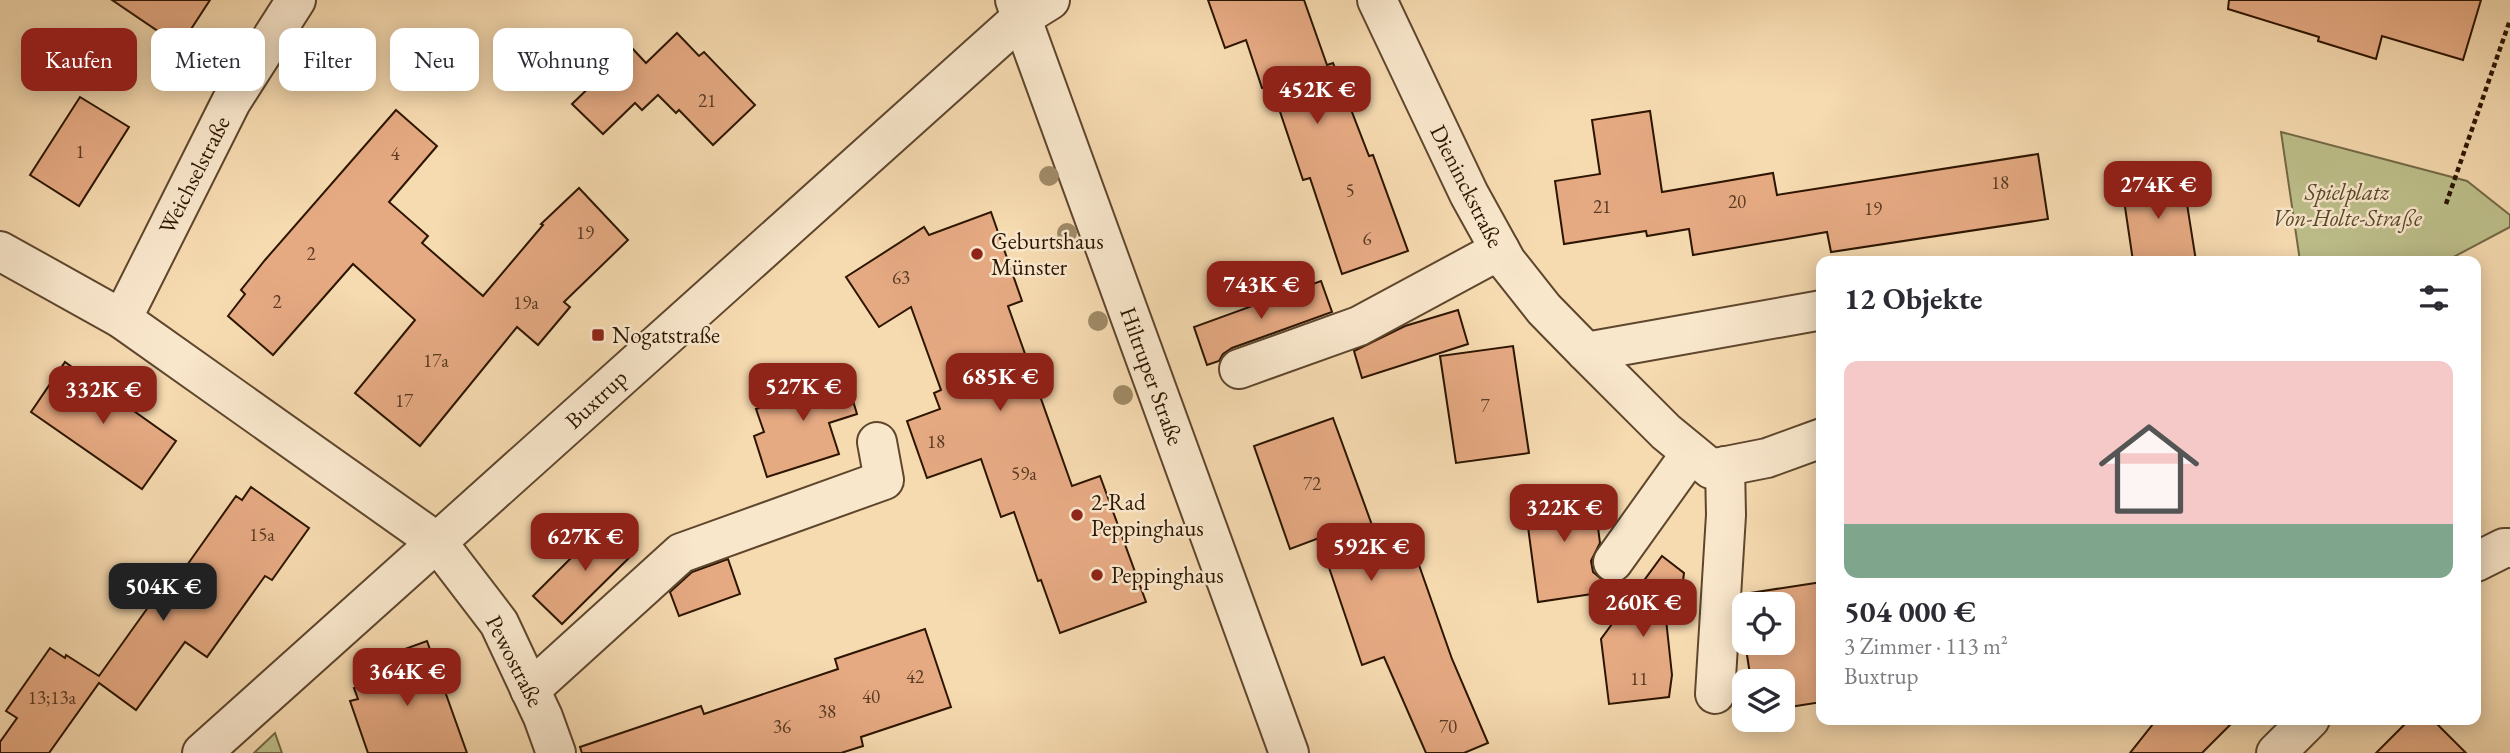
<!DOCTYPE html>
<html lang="de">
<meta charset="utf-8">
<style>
:root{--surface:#fff;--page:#f2f2f3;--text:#2b2b33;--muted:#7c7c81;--accent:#8f2418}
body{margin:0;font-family:"EB Garamond",serif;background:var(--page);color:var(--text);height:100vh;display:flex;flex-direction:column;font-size:26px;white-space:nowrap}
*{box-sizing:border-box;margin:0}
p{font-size:23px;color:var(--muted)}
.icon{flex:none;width:38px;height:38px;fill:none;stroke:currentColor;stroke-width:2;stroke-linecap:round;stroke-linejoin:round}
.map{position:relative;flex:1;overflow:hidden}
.details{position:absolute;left:1816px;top:256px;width:665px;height:469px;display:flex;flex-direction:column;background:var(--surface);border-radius:14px;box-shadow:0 4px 18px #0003}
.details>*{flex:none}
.guide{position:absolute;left:21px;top:28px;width:665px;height:63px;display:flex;gap:14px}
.controls{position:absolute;left:1732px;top:592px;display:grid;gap:14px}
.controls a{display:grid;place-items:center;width:63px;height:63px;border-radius:14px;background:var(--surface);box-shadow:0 4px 18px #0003;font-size:35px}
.price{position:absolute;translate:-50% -60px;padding:0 16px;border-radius:14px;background:var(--accent);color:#fff;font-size:23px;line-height:46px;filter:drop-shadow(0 2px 4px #0008)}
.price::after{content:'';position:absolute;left:50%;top:42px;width:21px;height:16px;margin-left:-10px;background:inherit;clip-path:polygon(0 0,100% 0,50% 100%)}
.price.on{background:#222;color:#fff}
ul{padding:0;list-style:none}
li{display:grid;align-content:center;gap:14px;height:371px;padding:0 28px}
li span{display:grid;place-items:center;height:217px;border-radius:14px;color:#555}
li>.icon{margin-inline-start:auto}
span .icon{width:126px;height:126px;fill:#fffc;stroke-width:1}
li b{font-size:30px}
h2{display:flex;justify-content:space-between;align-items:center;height:84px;padding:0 28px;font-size:30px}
.tag{padding:0 24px;border-radius:14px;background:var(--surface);box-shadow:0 4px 18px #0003;font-size:24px;line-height:63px}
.tag.on{background:var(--accent);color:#fff}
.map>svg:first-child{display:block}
.green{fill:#bdbf8b;stroke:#746a46;stroke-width:2}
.building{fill:#e6aa83;stroke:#2c1501;stroke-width:2}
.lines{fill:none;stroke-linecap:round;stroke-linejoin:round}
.minor-casing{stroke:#5e462d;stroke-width:42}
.path{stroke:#2c1501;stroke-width:4.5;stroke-dasharray:5 3.5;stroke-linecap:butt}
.minor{stroke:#f9e7cc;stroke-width:38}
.tree{fill:#9f8a66}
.poi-dot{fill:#8f2418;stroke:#f9e7cc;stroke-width:2.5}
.labels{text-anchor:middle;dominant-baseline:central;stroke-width:5;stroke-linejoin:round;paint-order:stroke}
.number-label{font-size:19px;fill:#5a3a22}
.street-label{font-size:23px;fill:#2c1501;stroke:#f9e7cc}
.park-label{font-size:23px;font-style:italic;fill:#58482a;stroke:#f9e7cc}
.poi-label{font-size:23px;fill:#2c1501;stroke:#f9e7cc;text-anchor:start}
</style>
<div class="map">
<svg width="2510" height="753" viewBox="0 0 2510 753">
<rect width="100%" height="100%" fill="#f6dab0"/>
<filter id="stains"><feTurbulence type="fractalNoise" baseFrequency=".00286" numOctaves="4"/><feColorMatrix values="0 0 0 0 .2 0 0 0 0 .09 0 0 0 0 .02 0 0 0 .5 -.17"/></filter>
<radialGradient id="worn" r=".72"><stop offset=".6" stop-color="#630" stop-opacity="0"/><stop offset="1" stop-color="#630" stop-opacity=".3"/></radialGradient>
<g class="green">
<path d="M2281,132L2467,181L2510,215V227L2446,261H2300Z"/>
<path d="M275,733L282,753H253H254Z"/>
</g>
<g class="building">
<path d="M112,0H210L180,46Z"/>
<path d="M1208,0H1304L1327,65L1333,63L1369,156L1373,155L1408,251L1342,274L1310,178L1303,180L1271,85L1262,88L1246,40L1225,48Z"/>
<path d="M2229,0H2481L2463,60L2382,36L2376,59L2318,41L2319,37L2228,9Z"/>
<path d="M677,33L699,56L704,52L755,105L713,145L679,110L676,113L658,95L642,110L635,103L603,134L572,104L631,47L646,63Z"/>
<path d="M80,97L129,127L79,206L30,175Z"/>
<path d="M396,110L437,146L389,202L428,236L422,243L483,296L543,225L541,224L579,188L628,240L564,302L570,307L538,345L517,327L420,446L355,393L415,320L353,264L273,355L228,316L245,294L241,290L265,260Z"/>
<path d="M1650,111L1662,192L1773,173L1777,195L2038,154L2048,219L1831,252L1827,232L1693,255L1689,229L1647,236L1646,231L1564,244L1555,181L1600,174L1592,120Z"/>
<path d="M2156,174L2159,188L2184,185L2196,261H2133L2121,180Z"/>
<path d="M991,212L1022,301L1008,306L1072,486L1100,476L1146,602L1060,633L1041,580L1038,581L1014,512L1001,517L981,459L927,478L907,421L940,409L934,393L941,390L911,307L879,327L846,277L924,227L929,235Z"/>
<path d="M1321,281L1332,312L1232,348L1223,354L1219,361L1207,365L1194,327Z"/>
<path d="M1458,310L1468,344L1362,378L1354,351L1405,326Z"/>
<path d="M1513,346L1529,453L1456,463L1440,356Z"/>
<path d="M65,362L176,441L142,489L31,412Z"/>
<path d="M844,371L857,414L829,423L839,454L767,477L754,436L764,432L756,409L774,403L771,394Z"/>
<path d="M1333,418L1384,558L1413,548L1452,659L1488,743L1464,753H1426L1384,657L1362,665L1319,538L1290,549L1254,446Z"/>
<path d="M251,487L309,528L272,580L265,576L207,657L185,642L136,710L99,683L49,753H0V742L17,718L6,711L50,648L65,658L66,655L99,676L179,564L185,568L236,496L242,500Z"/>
<path d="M1593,488L1600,543L1591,561L1593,572L1605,582L1606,592L1538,602L1524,497Z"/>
<path d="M608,521L637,550L562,624L533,596Z"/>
<path d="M1662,556L1684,573L1680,606L1665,610L1672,675L1669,697L1609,704L1601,639Z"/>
<path d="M728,559L740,594L679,616L670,592L692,572Z"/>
<path d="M1822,582V702L1783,708V681H1751L1745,642H1783V604H1745V641L1741,620L1743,594Z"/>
<path d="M925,629L951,707L861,737L863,746L841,753H582L580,747L701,706L704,714L838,669L835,659Z"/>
<path d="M427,641L467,753H368L350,701L358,699L354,688L374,681L370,673L395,664L391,654Z"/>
<path d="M2157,719H2236L2202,753H2130Z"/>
<path d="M2410,719H2432L2466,753H2376Z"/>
</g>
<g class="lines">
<g class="minor-casing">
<g id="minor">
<path d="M1015,0L1289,753"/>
<path d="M1377,0L1469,194L1506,261L1544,309L1586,352L1666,432L1711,469L1767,458L1822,438"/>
<path d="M0,251L122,319L437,542L499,623L543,717L556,753"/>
<path d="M122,319L231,102L296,0"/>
<path d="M1586,352L1822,310"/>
<path d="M1239,369L1359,326L1500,250"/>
<path d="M1613,562L1691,453"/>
<path d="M2476,562L2504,548H2510"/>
<path d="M530,690L681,553L884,480L877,442"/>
<path d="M1715,694L1726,515L1725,466"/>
<path d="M202,753L1021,18L1050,0"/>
<path d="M2276,753L2310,719"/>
</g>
</g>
<path class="path" d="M2446,204L2510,20"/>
<use href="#minor" class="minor"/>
</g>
<g class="tree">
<circle cx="1049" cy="176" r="10"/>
<circle cx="1067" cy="233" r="10"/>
<circle cx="1098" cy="321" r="10"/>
<circle cx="1123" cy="395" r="10"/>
</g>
<g class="poi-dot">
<circle cx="977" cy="254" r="7"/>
<rect x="591" y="328" width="14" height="14" rx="3.5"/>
<circle cx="1077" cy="515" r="7"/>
<circle cx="1097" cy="575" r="7"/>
</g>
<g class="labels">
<g class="number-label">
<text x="707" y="100">21</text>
<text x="80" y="151">1</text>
<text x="395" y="153">4</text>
<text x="2000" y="182">18</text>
<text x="1350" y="190">5</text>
<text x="1737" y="201">20</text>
<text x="1602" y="206">21</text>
<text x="1873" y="208">19</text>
<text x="585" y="232">19</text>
<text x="1367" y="238">6</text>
<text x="311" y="253">2</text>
<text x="901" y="277">63</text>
<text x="277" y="301">2</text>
<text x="526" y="302">19a</text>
<text x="436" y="360">17a</text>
<text x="404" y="400">17</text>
<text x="1485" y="405">7</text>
<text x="936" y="441">18</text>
<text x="1024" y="473">59a</text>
<text x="1312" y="483">72</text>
<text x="262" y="534">15a</text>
<text x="915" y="676">42</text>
<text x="1639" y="678">11</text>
<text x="871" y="696">40</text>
<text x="52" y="697">13;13a</text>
<text x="827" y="711">38</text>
<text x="782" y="726">36</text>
<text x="1448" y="726">70</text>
</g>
<g class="street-label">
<text transform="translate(194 175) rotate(-63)">Weichselstraße</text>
<text transform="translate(1467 186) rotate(63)">Dieninckstraße</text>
<text transform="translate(1152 376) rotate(70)">Hiltruper Straße</text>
<text transform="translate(596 399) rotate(-43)">Buxtrup</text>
<text transform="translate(515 661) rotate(63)">Pewostraße</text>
</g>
<g class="park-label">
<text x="2347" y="192">Spielplatz<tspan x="2347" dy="26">Von-Holte-Straße</tspan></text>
</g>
<g class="poi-label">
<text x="991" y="241">Geburtshaus<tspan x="991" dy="26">Münster</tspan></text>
<text x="612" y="335">Nogatstraße</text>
<text x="1091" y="502">2-Rad<tspan x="1091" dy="26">Peppinghaus</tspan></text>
<text x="1111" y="575">Peppinghaus</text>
</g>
</g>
<rect width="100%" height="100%" filter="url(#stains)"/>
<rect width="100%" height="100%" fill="url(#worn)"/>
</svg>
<div class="controls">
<a><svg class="icon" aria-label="locate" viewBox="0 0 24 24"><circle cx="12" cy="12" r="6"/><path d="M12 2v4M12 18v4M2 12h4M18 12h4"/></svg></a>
<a><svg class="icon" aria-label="layers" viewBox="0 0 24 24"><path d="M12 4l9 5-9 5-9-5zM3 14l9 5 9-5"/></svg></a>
</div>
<b class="price" style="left:1317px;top:126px">452K €</b>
<b class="price" style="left:2158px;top:221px">274K €</b>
<b class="price" style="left:1261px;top:321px">743K €</b>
<b class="price" style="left:1000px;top:413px">685K €</b>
<b class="price" style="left:803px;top:423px">527K €</b>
<b class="price" style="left:103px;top:426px">332K €</b>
<b class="price" style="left:1564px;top:544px">322K €</b>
<b class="price" style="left:585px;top:573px">627K €</b>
<b class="price" style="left:1371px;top:583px">592K €</b>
<b class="price on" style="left:163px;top:623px">504K €</b>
<b class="price" style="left:1643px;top:639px">260K €</b>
<b class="price" style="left:407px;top:708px">364K €</b>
<div class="guide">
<a class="tag on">Kaufen</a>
<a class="tag">Mieten</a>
<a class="tag">Filter</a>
<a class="tag">Neu</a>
<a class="tag">Wohnung</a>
</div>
<section class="details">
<h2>12 Objekte<svg class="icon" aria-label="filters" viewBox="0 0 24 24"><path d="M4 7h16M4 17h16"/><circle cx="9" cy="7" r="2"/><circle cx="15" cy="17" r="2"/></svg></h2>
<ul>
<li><span style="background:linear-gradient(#f6c9c9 75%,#7fa58c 0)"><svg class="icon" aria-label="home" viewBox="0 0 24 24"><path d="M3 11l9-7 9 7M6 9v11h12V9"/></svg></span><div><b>504 000 €</b><p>3 Zimmer · 113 m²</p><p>Buxtrup</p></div></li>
</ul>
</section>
</div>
